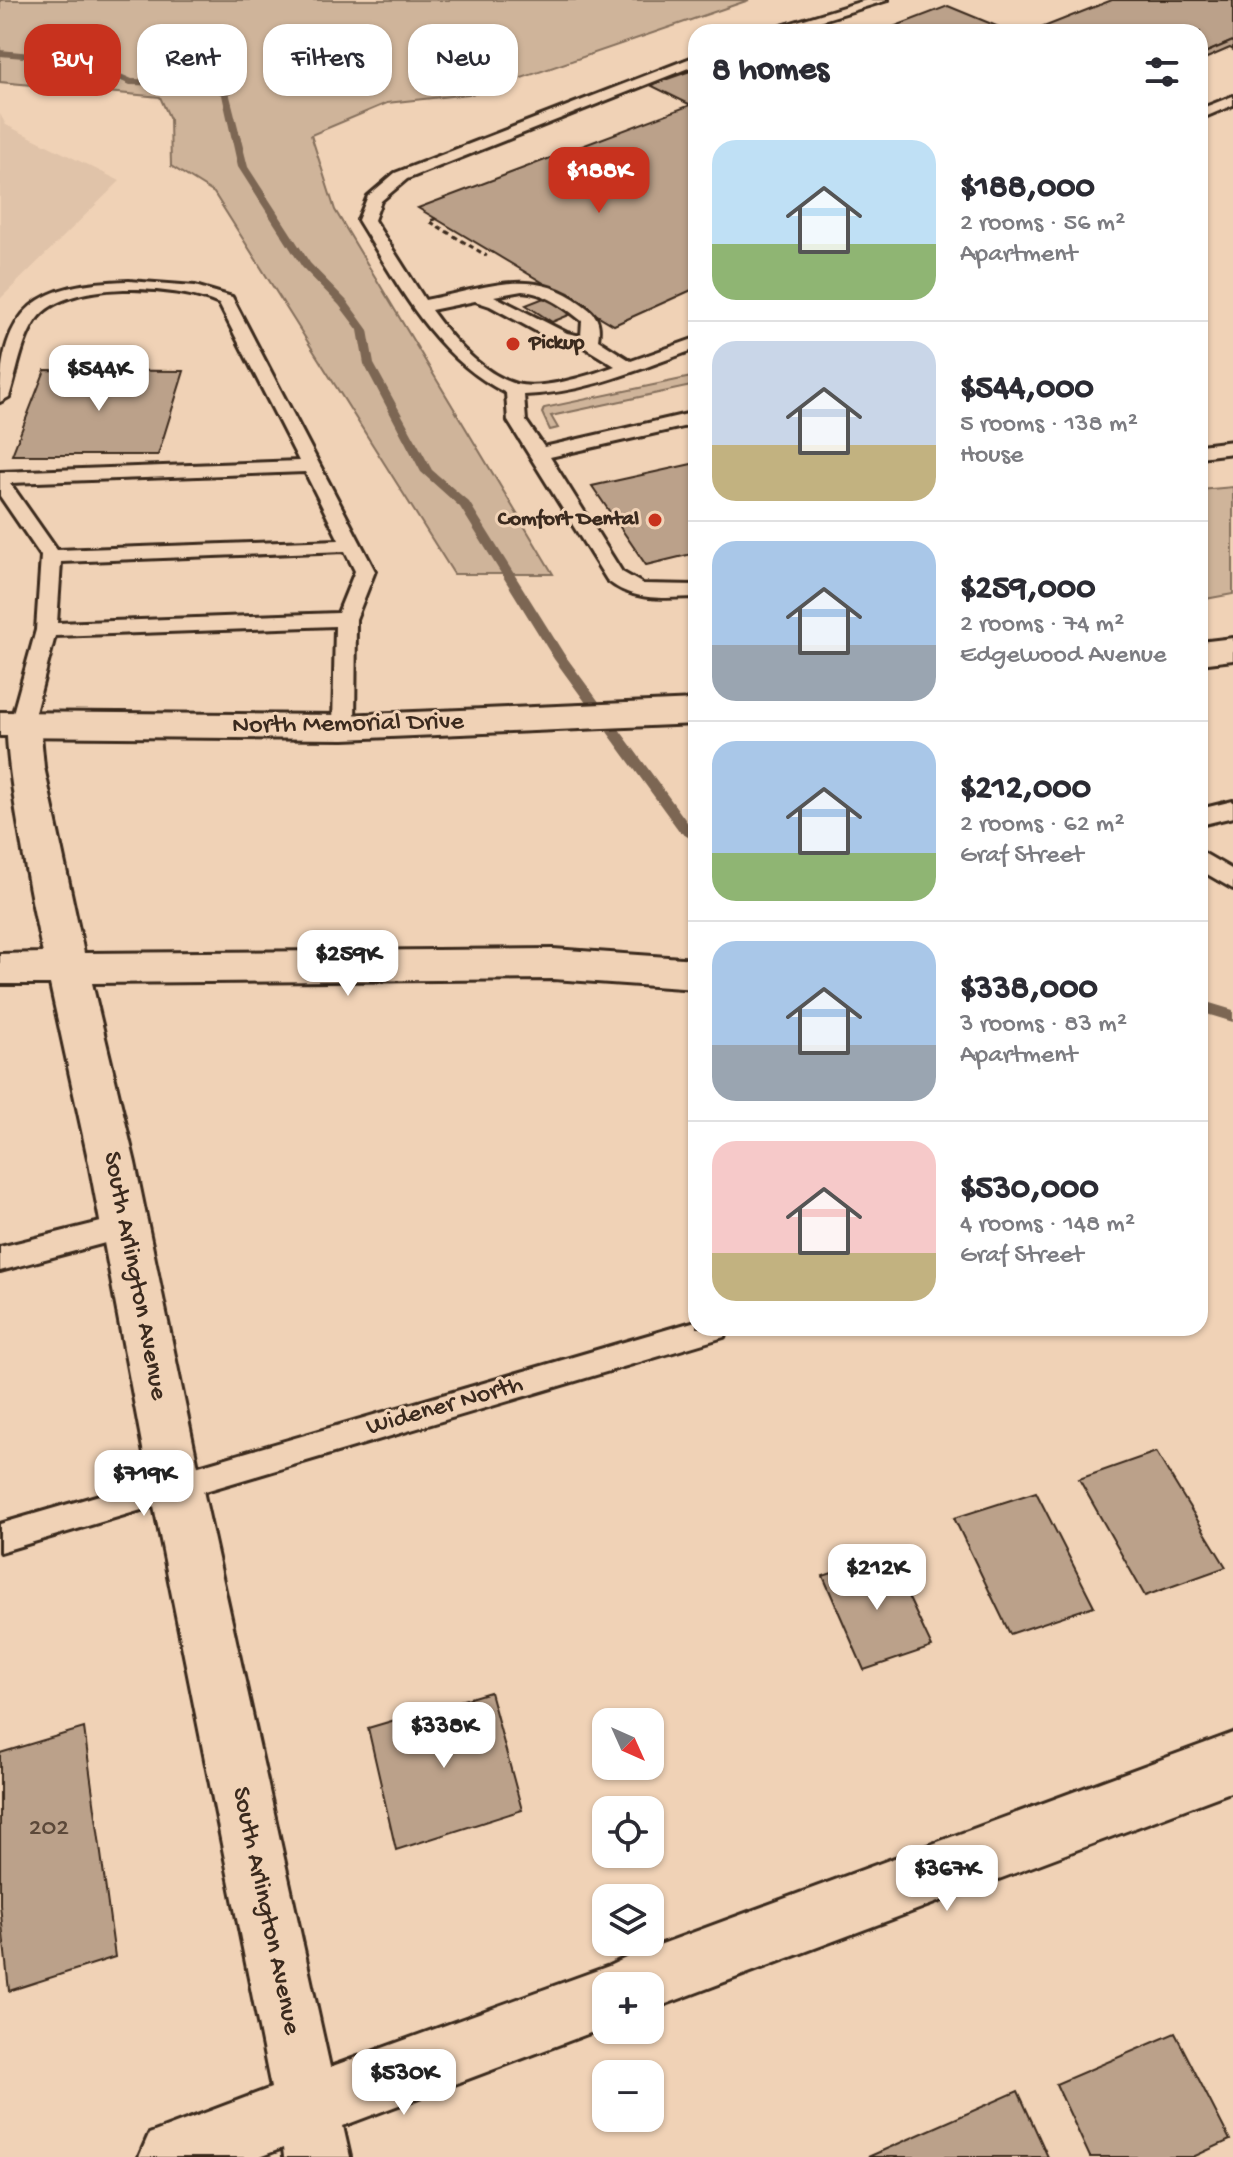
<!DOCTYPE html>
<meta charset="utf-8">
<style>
:root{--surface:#fff;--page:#f2f2f3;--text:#2b2b33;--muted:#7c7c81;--line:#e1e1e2;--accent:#c8321e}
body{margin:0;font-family:"Gochi Hand",sans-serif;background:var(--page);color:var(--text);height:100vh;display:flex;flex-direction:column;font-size:30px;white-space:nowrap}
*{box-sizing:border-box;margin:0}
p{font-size:26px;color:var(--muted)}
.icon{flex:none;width:44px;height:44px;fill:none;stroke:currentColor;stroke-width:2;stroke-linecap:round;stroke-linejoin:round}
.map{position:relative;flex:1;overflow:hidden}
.side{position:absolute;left:688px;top:24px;width:520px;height:1312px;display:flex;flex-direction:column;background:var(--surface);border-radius:24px;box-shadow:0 2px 6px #0004}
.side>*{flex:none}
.hud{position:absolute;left:24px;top:24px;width:544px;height:72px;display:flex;gap:16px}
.needle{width:52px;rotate:135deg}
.buttons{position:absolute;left:592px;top:1708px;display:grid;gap:16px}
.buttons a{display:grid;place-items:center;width:72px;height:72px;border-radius:16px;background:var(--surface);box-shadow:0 2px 6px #0004;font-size:40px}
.price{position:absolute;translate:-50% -68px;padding:0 18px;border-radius:16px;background:#fff;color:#222;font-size:26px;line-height:52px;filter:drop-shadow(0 2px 4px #0008)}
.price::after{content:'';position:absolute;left:50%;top:48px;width:24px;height:18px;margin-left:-12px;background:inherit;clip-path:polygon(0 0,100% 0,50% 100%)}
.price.current{background:var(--accent);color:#fff}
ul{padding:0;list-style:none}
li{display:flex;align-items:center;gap:24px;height:200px;padding:0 24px}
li+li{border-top:2px solid var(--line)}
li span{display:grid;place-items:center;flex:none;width:224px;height:160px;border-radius:24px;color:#555}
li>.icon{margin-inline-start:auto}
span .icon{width:96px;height:96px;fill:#fffc;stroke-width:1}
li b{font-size:34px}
h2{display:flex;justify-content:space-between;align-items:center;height:96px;padding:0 24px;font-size:34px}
.chip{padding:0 28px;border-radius:24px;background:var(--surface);box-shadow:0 2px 6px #0004;font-size:28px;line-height:72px}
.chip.current{background:var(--accent);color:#fff}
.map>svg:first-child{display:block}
.built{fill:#e0c3a9}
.green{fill:#cfb49a;stroke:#856f5c;stroke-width:2}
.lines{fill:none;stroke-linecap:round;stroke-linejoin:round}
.stream{fill:#7b6653;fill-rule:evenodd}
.building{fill:#bba18a;stroke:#3b2a1e;stroke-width:2}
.lane-casing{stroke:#3b2a1e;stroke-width:6}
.street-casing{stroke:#3b2a1e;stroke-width:6}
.primary-casing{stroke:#3b2a1e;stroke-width:6}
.path{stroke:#3b2a1e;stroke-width:3;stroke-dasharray:5 4;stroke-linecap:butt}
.lane{fill:#f0d2b6;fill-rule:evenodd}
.street{fill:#f0d2b6;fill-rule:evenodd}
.primary{fill:#f0d2b6;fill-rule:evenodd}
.poi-dot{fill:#c8321e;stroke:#f0d2b6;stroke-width:3}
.labels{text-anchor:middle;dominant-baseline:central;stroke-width:6;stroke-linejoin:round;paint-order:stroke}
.far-poi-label{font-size:22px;font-weight:bold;fill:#3b2a1e;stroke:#f0d2b6;text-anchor:start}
.street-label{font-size:26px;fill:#3b2a1e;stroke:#f0d2b6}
.near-number-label{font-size:26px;fill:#5b4839}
</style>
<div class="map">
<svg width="1233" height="2157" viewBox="0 0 1233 2157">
<rect width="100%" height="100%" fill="#f0d2b6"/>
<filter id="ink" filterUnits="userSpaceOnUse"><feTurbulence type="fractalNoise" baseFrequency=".0125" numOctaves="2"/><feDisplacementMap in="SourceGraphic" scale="16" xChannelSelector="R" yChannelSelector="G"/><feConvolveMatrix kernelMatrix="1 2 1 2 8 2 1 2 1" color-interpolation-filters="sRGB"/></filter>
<g filter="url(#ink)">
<path class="built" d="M0,114L6,125L120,181L0,299Z"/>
<g class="green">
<path d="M0,0H749L478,93L387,103L311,135L335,210L553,574H454L214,193L171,166L170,119L160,97L0,82Z"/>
<path d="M696,376V385L551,416L558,428L550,430L542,413L544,408Z"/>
<path d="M1233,487V594L1200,600V490Z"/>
</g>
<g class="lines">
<g class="stream">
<path d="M0,50L84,58L132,79L210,81L229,92L248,167L310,263L347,301L368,330L374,364L432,470L469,502L564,654L690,826L696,830V842L680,832L554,659L460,507L421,472L364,364L358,330L339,305L302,267L238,167L222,95L208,87L130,85L82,63L0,56Z"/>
<path d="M1200,1000L1233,1010V1022L1200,1012Z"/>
</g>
</g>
<g class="building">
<path d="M1112,0H1233V41L1200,55V32H1031Z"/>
<path d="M948,6L1011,32H880Z"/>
<path d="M1233,41V50L1230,48L1200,61V55Z"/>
<path d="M696,69V288L614,325L418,208L691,105L650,85Z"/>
<path d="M559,292L586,308L552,322L526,305Z"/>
<path d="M45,370L184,371L158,455H12Z"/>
<path d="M696,463V553L646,565L592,486Z"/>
<path d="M1156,1452L1226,1567L1145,1596L1079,1479Z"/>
<path d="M1036,1492L1094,1606L1010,1634L954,1518Z"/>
<path d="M888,1554L932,1647L864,1670L823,1576Z"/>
<path d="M490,1692L522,1810L396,1850L368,1728Z"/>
<path d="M84,1728L115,1957L9,1991L0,1905V1753Z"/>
<path d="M1175,2033L1230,2140L1193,2157H1090L1056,2084Z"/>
<path d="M1018,2091L1048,2157H868Z"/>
</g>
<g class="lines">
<g class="lane-casing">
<g id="lane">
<path d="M866,0H888L784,32H762Z"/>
<path d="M696,56V65L407,179L381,201L374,220L425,300C482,290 530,265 582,304C597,315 601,321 598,340L631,361L696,338V349C639,369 586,393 524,395L526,421L544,447L696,412V424L550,457L622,572L643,584L696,585V597C665,598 632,602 607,580L508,421L506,393C434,357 399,286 358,220L368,196L395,173ZM522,291C546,293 563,306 582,321L581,336L567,333L494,296ZM475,301L490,306L556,342L584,347L615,366C591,375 542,391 516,384C482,374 451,338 431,310Z"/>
<path d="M1233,96V105L1200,119V109Z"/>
<path d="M129,281L195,286L232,297L375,571L356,619L355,727L352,732H336L333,727L335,626L55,636L32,724L29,729H13L10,724L36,630L41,556L0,496V472L299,461L219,304C178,285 65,278 36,320C21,342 17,373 9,397L0,402C0,306 39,283 129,281ZM305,472L339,540L57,550L10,483ZM345,551L355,571L338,613L57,623L61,562Z"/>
<path d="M1233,441V453L1200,457V445Z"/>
<path d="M1233,801V817L1200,825V809Z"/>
<path d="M1200,851L1233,870V889L1200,870Z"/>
<path d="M125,1216L135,1219L139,1227L135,1235L0,1271V1247Z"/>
<path d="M696,1321V1328H728L724,1337L714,1340L0,1552V1524Z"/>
</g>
</g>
<g class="street-casing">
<path id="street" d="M21,712L34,716L40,724L44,767L84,953L553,949L696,959V989L553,979L92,983L135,1163L202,1486L330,2067L609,1966L632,1955L1233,1733V1791L650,2010V1986H606V2027L343,2126L350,2157H284L283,2148L259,2157H139L149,2134L271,2088L150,1486L89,1163L50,984H0V954L43,953C34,914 0,742 8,716Z"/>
</g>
<g class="primary-casing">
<g id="primary">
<path d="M1233,638V660L1200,664V642Z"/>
<path d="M696,700V724L344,739L0,736V712L344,715Z"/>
</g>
</g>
<path class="path" d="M436,219L429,221L487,256"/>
<use href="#lane" class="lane"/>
<use href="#street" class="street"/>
<use href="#primary" class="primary"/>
</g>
</g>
<g class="poi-dot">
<circle cx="513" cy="344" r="8"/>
<circle cx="655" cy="520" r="8"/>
</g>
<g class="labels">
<g class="far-poi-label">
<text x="529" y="344">Pickup</text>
<text x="639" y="520" text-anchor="end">Comfort Dental</text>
</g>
<g class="street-label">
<text transform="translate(348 725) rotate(-1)">North Memorial Drive</text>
<text transform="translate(134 1276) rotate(79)">South Arlington Avenue</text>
<text transform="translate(445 1407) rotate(-16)">Widener North</text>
<text transform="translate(265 1911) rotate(78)">South Arlington Avenue</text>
</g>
<g class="near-number-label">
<text x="49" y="1829">202</text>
</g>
</g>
</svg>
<div class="buttons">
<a><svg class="needle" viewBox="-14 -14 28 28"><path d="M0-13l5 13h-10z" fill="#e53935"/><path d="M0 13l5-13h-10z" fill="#7c7c81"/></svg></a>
<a><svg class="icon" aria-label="locate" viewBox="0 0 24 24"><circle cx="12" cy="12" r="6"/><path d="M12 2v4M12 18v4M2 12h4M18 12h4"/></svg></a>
<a><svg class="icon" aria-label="layers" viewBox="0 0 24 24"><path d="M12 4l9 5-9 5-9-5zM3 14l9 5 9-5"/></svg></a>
<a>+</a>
<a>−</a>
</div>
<b class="price current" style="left:599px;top:215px">$188K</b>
<b class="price" style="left:99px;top:413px">$544K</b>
<b class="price" style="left:348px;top:998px">$259K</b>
<b class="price" style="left:144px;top:1518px">$719K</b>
<b class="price" style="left:877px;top:1612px">$212K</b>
<b class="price" style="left:444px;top:1770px">$338K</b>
<b class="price" style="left:947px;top:1913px">$367K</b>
<b class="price" style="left:404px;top:2117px">$530K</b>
<div class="hud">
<a class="chip current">Buy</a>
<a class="chip">Rent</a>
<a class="chip">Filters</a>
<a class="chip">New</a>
</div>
<section class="side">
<h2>8 homes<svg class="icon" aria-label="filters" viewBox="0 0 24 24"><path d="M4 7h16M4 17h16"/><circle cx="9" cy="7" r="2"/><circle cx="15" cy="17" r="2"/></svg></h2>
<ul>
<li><span style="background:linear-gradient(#bfe0f5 65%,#8fb573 0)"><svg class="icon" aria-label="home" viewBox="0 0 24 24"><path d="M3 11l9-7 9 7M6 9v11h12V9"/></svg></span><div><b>$188,000</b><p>2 rooms · 56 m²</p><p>Apartment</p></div></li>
<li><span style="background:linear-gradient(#c9d6e8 65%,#c2b280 0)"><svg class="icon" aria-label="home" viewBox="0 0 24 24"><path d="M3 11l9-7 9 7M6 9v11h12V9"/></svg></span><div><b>$544,000</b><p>5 rooms · 138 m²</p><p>House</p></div></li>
<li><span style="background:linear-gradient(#a9c7e8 65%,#9aa5b1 0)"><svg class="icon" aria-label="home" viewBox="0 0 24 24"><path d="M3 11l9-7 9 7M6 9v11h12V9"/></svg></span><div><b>$259,000</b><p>2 rooms · 74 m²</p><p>Edgewood Avenue</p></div></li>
<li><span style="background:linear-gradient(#a9c7e8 70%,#8fb573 0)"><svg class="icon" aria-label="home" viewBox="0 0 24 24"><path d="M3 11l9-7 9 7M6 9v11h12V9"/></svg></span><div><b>$212,000</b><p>2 rooms · 62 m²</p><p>Graf Street</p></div></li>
<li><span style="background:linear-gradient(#a9c7e8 65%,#9aa5b1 0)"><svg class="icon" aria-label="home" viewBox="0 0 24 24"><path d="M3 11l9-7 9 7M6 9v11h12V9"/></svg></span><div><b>$338,000</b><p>3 rooms · 83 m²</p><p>Apartment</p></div></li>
<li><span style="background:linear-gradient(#f6c9c9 70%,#c2b280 0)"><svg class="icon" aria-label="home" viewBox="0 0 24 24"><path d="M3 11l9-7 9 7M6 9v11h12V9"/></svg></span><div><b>$530,000</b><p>4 rooms · 148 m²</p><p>Graf Street</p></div></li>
</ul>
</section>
</div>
